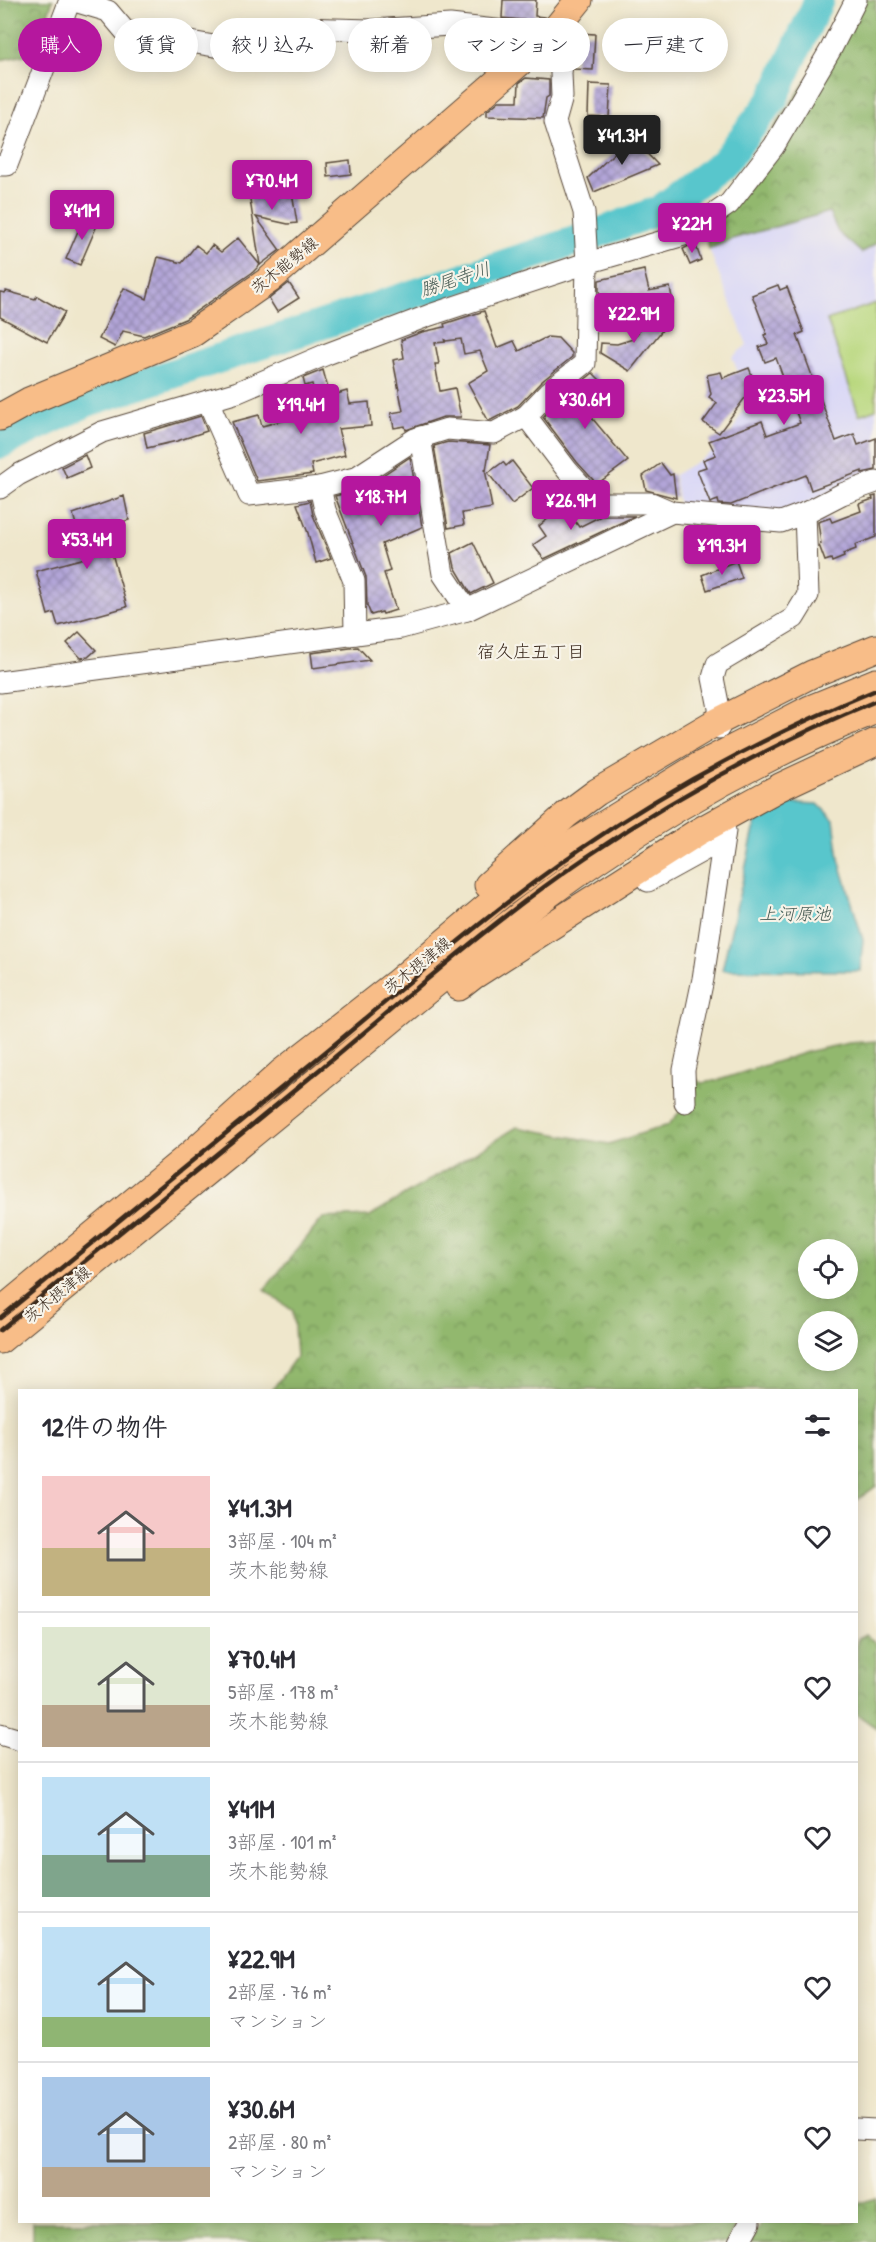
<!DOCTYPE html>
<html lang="ja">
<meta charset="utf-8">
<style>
:root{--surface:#fff;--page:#f7f7f7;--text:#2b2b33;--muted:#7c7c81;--line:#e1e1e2;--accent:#b5179e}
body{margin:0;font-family:"Patrick Hand","Klee One",sans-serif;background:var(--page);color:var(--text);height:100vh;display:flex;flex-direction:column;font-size:22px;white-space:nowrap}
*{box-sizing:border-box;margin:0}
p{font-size:20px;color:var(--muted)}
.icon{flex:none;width:33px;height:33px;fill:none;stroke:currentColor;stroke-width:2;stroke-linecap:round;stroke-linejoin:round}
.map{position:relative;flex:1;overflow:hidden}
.drawer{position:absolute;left:18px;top:1389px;width:840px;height:834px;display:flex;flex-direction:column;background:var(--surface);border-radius:0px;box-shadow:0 3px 15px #0003}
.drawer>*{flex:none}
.banner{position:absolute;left:18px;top:18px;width:840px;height:54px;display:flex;gap:12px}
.fabs{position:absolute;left:798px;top:1239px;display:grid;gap:12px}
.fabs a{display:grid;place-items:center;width:60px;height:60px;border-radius:50%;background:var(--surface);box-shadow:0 3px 15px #0003;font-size:30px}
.price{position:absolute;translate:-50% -51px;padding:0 14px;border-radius:6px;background:var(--accent);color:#fff;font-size:20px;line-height:39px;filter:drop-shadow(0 2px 3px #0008)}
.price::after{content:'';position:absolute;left:50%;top:36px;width:18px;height:14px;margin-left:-9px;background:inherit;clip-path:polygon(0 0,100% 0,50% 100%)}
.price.on{background:#222;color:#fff}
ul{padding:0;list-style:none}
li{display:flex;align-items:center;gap:18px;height:150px;padding:0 24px}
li+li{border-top:2px solid var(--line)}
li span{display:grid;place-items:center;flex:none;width:168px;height:120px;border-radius:0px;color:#555}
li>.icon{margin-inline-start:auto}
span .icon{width:72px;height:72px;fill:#fffc;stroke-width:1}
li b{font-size:26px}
h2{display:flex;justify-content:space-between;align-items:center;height:72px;padding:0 24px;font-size:26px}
.pill{padding:0 21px;border-radius:27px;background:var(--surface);box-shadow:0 3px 15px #0003;font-size:21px;line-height:54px}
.pill.on{background:var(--accent);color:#fff}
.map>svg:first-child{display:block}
.built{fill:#d9d7f7}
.forest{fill:url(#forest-crowns);stroke:#667146;stroke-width:1.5;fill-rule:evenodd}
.pitch{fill:#b9d87f;stroke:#7a814e;stroke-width:1.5}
.water{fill:#58c6cc;stroke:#4a7875;stroke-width:1.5}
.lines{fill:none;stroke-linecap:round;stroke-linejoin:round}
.river{stroke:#58c6cc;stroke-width:30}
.building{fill:url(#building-cross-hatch)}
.minor-casing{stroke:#564638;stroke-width:23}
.major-casing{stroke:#564638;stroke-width:29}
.minor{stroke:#fff;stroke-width:21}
.major{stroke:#f8bd88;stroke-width:27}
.rail{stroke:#3b2a1e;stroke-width:4.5}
.labels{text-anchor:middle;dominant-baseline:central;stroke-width:4.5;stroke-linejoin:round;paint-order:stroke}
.street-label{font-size:16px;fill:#3b2a1e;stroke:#f7f3e8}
.water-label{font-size:18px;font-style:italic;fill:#445952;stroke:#f7f3e8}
.neighbourhood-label{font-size:18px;fill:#3b2a1e;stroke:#f7f3e8}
</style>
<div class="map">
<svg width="876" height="2242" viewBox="0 0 876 2242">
<defs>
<pattern id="forest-crowns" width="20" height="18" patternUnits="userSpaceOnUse" patternTransform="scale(1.5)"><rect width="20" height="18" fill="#92b86e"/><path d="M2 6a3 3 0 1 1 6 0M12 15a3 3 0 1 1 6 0" fill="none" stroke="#78965a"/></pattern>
<pattern id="building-cross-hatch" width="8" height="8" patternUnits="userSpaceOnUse" patternTransform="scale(1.5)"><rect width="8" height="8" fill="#b2a5d8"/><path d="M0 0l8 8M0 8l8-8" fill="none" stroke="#9287af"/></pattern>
</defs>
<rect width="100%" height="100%" fill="#f7f3e8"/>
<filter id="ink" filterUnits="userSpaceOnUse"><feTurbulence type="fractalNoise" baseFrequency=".0167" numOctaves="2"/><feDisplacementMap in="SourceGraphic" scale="12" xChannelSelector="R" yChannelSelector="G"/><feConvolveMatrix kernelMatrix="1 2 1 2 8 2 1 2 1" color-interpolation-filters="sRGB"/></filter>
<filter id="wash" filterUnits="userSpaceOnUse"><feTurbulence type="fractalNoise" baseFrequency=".008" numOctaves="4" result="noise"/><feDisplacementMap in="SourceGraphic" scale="24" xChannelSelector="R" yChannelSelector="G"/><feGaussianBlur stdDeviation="1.35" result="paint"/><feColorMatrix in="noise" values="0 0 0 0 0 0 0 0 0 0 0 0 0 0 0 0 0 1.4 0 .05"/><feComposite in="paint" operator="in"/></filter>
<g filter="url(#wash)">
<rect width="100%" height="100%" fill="#efe7cc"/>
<path class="built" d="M830,212L838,232L861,253L876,243V477L772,515L679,505L674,475L726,444L749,399L732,357L747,345L709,249L732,239Z"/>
<g class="forest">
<path d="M0,0H53L34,53L0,60Z"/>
<path d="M861,0H876V243L862,253L838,232L829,212L732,239L709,249L705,229Z"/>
<path d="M876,1041V1486L857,1500L856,1390H272L296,1357L293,1311L264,1290L323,1218L370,1216L517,1127L609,1144L668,1125L687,1104L692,1077L702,1083L719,1080L810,1051L849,1043ZM808,1250H848V1288H808ZM808,1322H848V1360H808Z"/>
<path d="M866,1635L876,1644V1728L857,1714V1639Z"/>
<path d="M876,2198V2242H751L762,2222H856L857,2204Z"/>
<path d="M33,2222H738L728,2242H33Z"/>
</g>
<path class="pitch" d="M876,303V409L859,415L827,320Z"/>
<path class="water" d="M776,802L818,804L834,820L839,859L863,940L860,971L722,970L757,817Z"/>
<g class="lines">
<path class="river" d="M0,444L87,402L590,236L660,210L724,162L773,99L819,0"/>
</g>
<g id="blocks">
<g class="building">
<path d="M503,0H536L535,16L545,17L541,22L502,18Z"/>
<path d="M607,32L628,35L626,49L605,46Z"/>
<path d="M578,33L595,34L593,70L574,69Z"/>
<path d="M245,47H251V65L227,64V58Z"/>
<path d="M526,78L549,80V96L546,98L543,118L487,116V111L499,101H518L519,83Z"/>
<path d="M589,84L611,85L609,117L588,116Z"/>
<path d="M631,137L658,165L594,192L588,178Z"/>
<path d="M350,160L351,174L328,177L327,163Z"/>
<path d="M289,174L297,223L288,224L256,217L280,250L260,265L249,193L261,191L259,179Z"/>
<path d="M84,217L98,223L80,265L66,259Z"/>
<path d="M238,238L260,265L253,272L185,319L144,336L123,331L115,347L99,339L124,288L147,299L158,257L182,263L196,245L206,253L212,245L221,252Z"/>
<path d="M695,243L701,260L690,265L683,249Z"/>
<path d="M644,270L649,291L670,287L673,303L606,319L599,291V280Z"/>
<path d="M289,283L299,298L277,312L269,299Z"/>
<path d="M778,285L780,290L787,287L804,332L797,335L836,441L854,434L858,445L876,438V470L862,473V471L811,490L806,475L731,505L719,504L718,500L710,503L697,470L706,467L703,460L716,455L709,441L762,421L767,435L800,423L776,358L765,362L759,347L768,344L764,335L767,334L752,295Z"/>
<path d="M6,291L35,299L37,296L65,312L47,342L0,317V292L5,293Z"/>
<path d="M484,311L497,348L514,341L519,351L547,337L558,338L572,353V357L541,382L518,406L491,420H488L468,383L488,371L480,351L464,354L461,339L446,341L444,339L445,342L435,343L439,364H435L440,391L455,388L461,417H443L406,430L405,426L394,428L391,413L403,411L393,360L404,358L401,340L422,332L445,327L444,324Z"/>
<path d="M652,314L667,324L630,371L600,353L601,343L617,344L633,339Z"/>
<path d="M749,368L759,393L744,399L719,433L703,422L717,403L709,397L711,394L707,375L721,372L723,378Z"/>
<path d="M323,370L330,396L347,391L350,404L369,402L371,426L338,429L345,455L311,464L313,474L257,481L232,422L259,415L262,426L319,411L312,384L305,386L303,378Z"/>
<path d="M593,373L602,382L607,392L587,412L628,461L597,484L577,462L543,417L558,401Z"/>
<path d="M201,416L207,431L177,441L147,448L144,433Z"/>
<path d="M448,442L490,445L486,471L485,469L492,508L462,513L464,525L448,528L434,446Z"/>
<path d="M85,455L90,468L67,478L62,467Z"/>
<path d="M410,457L422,527L382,544L390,571L384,573L396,610L383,614L382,612L371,615L367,605L366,577L335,496L362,489Z"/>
<path d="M512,461L533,488L512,504L488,473L503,462L506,466Z"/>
<path d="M661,463L670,475L673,474L676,498L646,490L643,476Z"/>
<path d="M124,496L129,520L108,526L113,545L110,546L127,607L58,626L54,613L48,615L36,571L85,558L73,514Z"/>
<path d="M876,496V537L855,545L856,549L843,554L844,557L832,562L831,559L825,561L819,545L821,544L818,522L830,518L832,522L861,511L859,504L873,499L872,497Z"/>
<path d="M310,501L313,515L331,558L316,563L308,533L297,504Z"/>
<path d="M564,506L579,527L601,516H635L544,559L533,545L546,536L539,526Z"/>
<path d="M473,542L493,583L471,594L455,567L452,553Z"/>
<path d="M736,561L742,578L707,590L702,575Z"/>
<path d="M79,632L96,650L88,657L81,658L67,643Z"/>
<path d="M358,647L370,660L313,668L311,653Z"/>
</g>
</g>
</g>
<g filter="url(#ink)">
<use href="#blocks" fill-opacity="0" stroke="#564638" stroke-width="1.5"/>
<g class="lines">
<g class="minor-casing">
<g id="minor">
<path d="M71,0L108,11L125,31L220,47L248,30L298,28L371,30L450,25L550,36"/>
<path d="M560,25L566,30L561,73L562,97L555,122L584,212L587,263L585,363L549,392L526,416L567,470L597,503H651L672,512L781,522L805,513L842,494L876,482"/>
<path d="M0,165H7L70,0"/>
<path d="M208,401L249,495L320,487"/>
<path d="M420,437L443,574L467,610"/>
<path d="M0,488L18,475L102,432L238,392L327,354L430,315L587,263L684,235L729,204L774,146L831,49L856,0"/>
<path d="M355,634L354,581L325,510L320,487L355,478L415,439L447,429L494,433L526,416"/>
<path d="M0,682L401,628L467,610L672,512"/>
<path d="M719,728V708L713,678L717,664L794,618L808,595L805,513"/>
<path d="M639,869L648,881L706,849L722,847"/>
<path d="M685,1102L684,1070L703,979L725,831"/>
<path d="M0,1734L20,1740"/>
<path d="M856,2129L876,2130"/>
<path d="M739,2242L750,2222"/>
</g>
</g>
<g class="major-casing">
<g id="major">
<path d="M0,417L29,401L193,333L269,280L550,36L579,0"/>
<path d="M488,885L566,815L597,792L711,725L812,674L876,648"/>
<path d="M459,987L473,976L698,832L780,787L876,742"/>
<path d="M0,1312L190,1155L281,1073L395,984L502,894L558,853L699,766L810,709L876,682"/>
<path d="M0,1340C111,1250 222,1159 333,1068C420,997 505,922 598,859C685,799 778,749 876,710"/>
</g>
</g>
<use href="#minor" class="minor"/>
<use href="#major" class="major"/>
<g class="rail">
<path d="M0,1318C108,1230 216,1141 324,1053C408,984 490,911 579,850C672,786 772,733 876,690"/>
<path d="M0,1330C114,1237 229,1145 342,1051C421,985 499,916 585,858C676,796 773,743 876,701"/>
</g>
</g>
</g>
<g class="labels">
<g class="street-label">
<text transform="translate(284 265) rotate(-39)">茨木能勢線</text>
<text transform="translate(417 965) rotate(-39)">茨木摂津線</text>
<text transform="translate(57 1294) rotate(-39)">茨木摂津線</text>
</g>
<g class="water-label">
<text transform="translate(455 279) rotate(-18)">勝尾寺川</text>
<text x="795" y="913">上河原池</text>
</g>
<g class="neighbourhood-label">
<text x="531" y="651">宿久庄五丁目</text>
</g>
</g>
</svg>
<div class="fabs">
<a><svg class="icon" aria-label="locate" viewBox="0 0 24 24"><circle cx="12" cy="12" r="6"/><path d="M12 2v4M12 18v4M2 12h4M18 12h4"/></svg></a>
<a><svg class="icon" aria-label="layers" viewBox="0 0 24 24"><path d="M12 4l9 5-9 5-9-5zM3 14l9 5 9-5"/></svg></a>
</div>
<b class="price on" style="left:622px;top:166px">¥41.3M</b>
<b class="price" style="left:272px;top:211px">¥70.4M</b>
<b class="price" style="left:82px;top:241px">¥41M</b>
<b class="price" style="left:692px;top:254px">¥22M</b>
<b class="price" style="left:634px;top:344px">¥22.9M</b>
<b class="price" style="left:784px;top:426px">¥23.5M</b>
<b class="price" style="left:585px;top:430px">¥30.6M</b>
<b class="price" style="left:301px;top:435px">¥19.4M</b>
<b class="price" style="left:381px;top:527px">¥18.7M</b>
<b class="price" style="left:571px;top:531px">¥26.9M</b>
<b class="price" style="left:87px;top:570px">¥53.4M</b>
<b class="price" style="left:722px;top:576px">¥19.3M</b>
<div class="banner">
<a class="pill on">購入</a>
<a class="pill">賃貸</a>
<a class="pill">絞り込み</a>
<a class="pill">新着</a>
<a class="pill">マンション</a>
<a class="pill">一戸建て</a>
</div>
<section class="drawer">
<h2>12件の物件<svg class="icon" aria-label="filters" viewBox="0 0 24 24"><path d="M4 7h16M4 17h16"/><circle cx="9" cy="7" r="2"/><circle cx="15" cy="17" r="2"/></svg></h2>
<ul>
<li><span style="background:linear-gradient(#f6c9c9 60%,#c2b280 0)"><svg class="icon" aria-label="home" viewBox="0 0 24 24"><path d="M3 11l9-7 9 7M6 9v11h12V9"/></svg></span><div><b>¥41.3M</b><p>3部屋 · 104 m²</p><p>茨木能勢線</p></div><svg class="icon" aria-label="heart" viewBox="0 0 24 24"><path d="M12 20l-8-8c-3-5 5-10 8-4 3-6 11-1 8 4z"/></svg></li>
<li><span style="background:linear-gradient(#dfe7d0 65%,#b9a48a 0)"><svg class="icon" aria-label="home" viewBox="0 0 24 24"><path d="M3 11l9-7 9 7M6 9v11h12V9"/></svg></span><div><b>¥70.4M</b><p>5部屋 · 178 m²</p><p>茨木能勢線</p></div><svg class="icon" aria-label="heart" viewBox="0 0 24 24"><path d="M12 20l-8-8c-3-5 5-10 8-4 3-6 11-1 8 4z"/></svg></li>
<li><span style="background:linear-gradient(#bfe0f5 65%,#7fa58c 0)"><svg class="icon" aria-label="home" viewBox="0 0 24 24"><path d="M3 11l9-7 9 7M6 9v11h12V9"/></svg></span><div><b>¥41M</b><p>3部屋 · 101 m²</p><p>茨木能勢線</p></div><svg class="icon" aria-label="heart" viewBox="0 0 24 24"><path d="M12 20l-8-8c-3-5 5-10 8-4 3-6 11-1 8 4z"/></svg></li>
<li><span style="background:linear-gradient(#bfe0f5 75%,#8fb573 0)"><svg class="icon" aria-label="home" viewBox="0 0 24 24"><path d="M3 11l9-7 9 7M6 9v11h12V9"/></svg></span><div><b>¥22.9M</b><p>2部屋 · 76 m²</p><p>マンション</p></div><svg class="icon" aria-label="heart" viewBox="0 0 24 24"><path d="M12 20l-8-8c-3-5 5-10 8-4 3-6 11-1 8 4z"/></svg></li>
<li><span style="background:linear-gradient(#a9c7e8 75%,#b9a48a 0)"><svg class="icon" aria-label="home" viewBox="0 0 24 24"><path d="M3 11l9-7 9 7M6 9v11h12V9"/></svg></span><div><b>¥30.6M</b><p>2部屋 · 80 m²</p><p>マンション</p></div><svg class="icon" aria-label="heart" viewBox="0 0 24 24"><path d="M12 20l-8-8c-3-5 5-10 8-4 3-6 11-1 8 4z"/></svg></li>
</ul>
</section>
</div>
